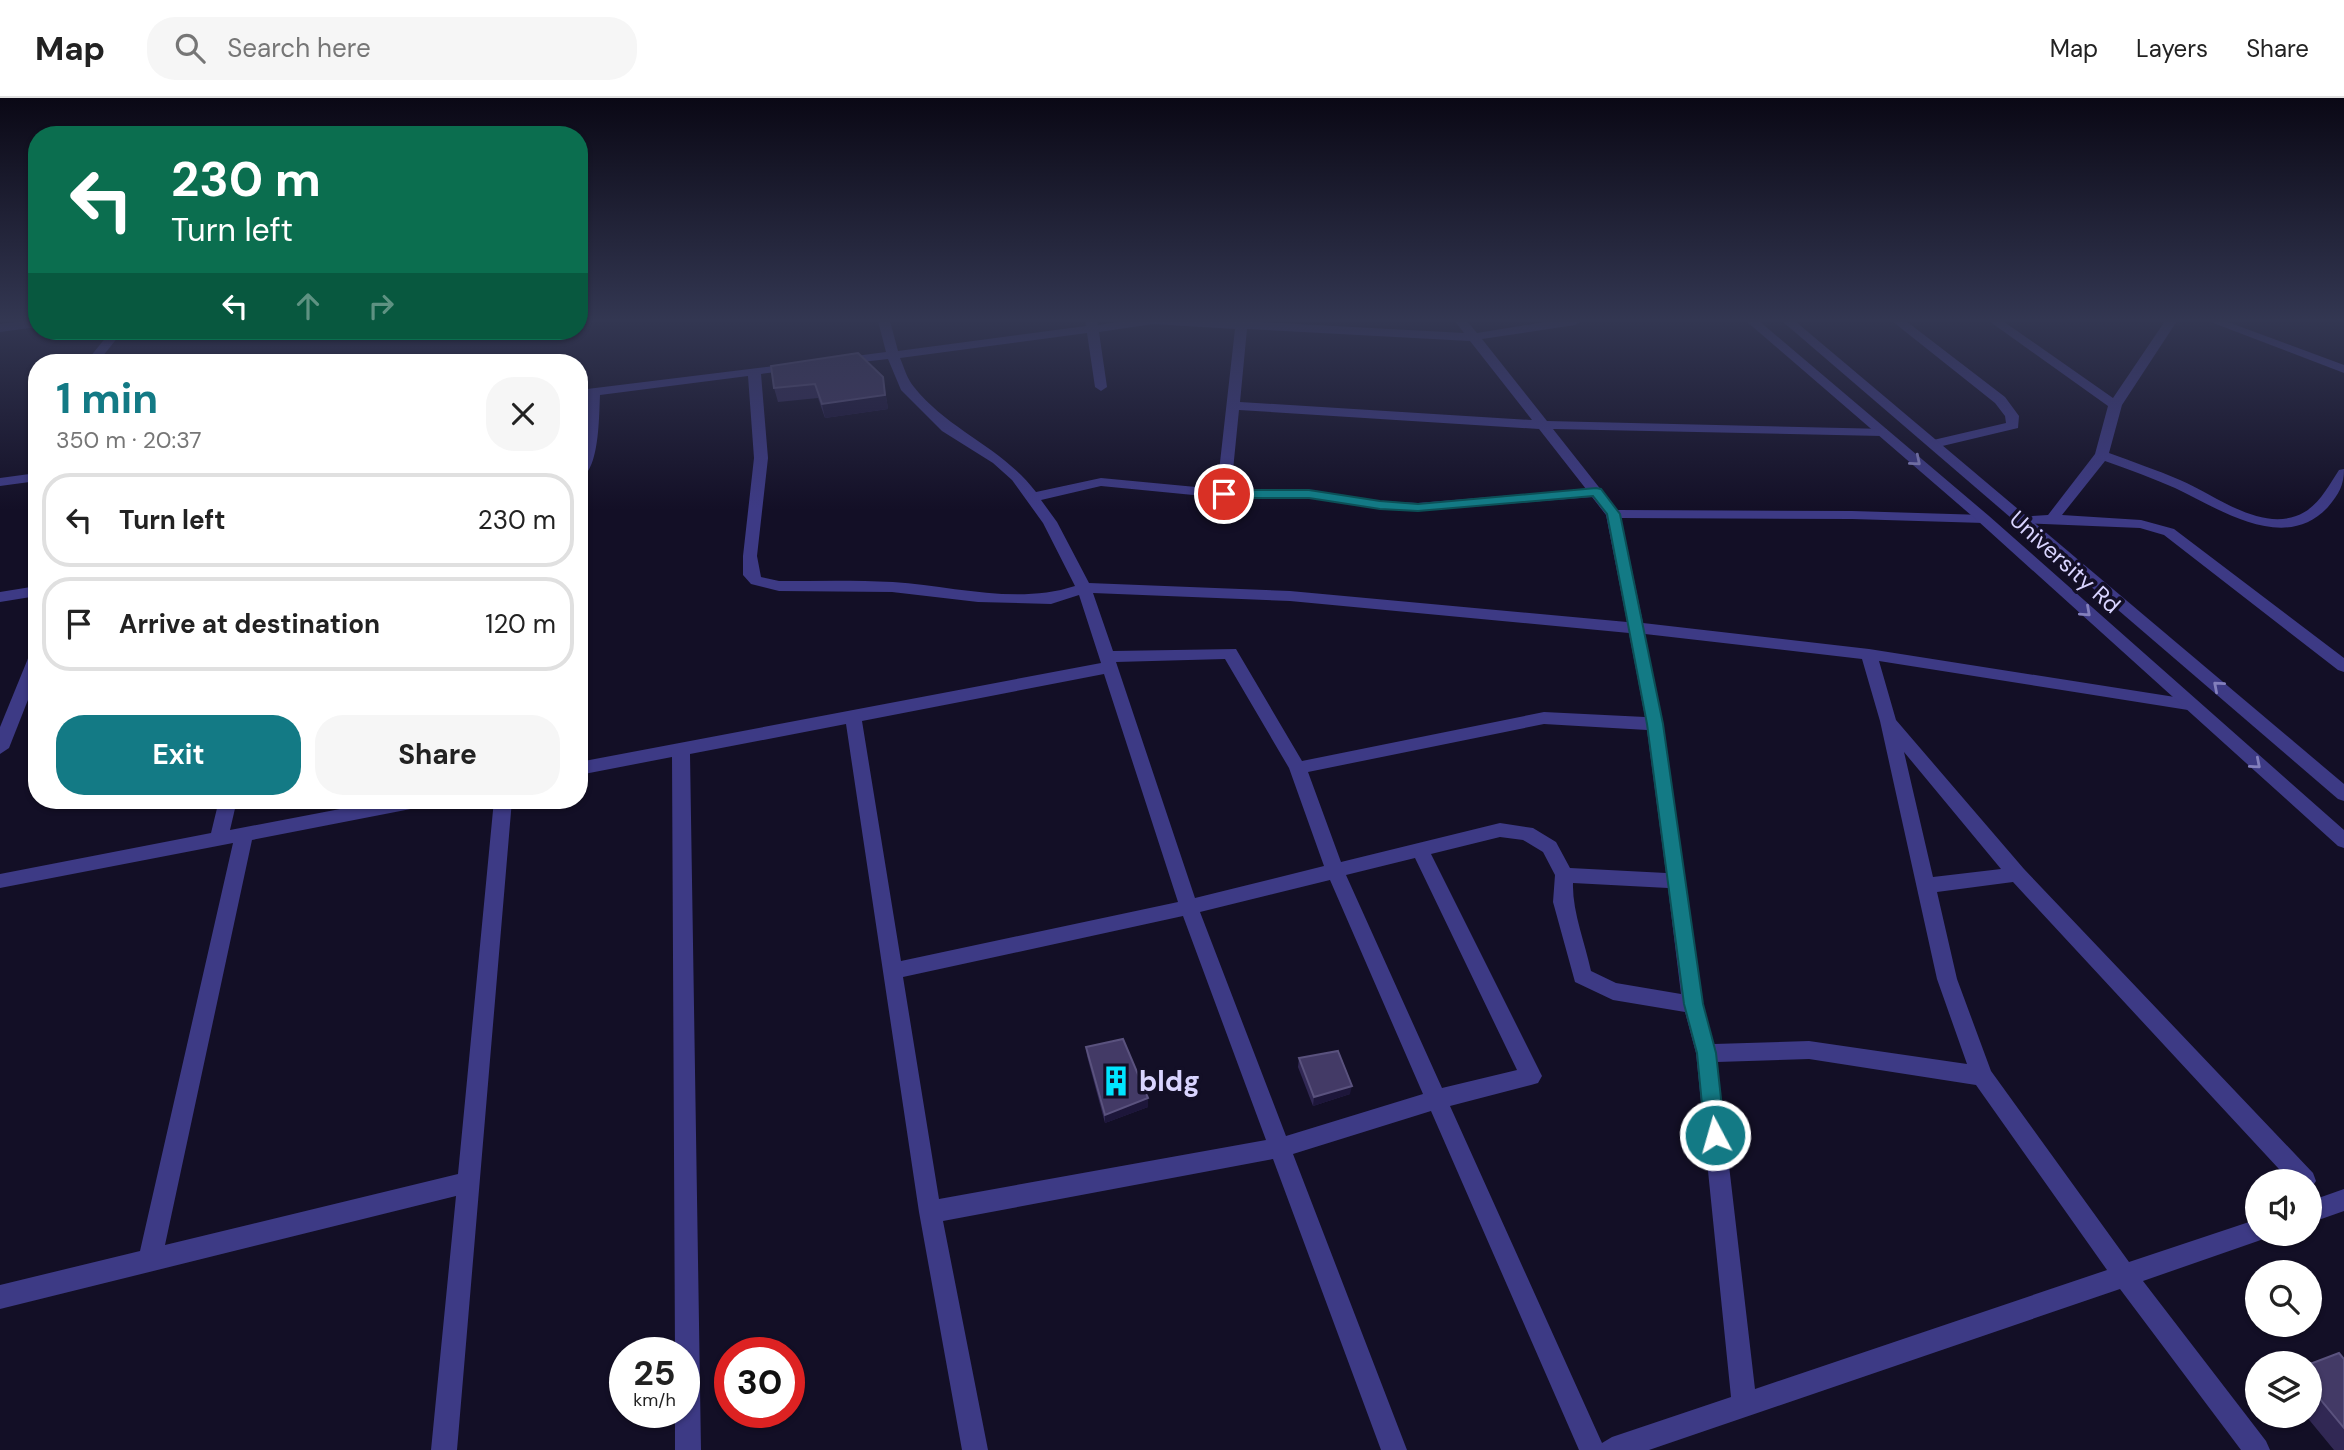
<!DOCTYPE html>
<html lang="en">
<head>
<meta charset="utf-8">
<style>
	body { margin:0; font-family:"DM Sans",sans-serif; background:#f6f6f6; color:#222; height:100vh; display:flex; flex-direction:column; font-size:26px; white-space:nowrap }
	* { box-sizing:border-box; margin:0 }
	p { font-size:23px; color:#767676 }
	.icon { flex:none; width:38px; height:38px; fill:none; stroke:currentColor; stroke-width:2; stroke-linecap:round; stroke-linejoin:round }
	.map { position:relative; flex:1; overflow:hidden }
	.details { position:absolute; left:28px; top:256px; width:560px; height:455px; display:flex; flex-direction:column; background:#fff; border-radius:28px; box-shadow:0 2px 5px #0004 }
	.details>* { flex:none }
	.guide { position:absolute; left:28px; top:28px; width:560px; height:214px; border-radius:28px; box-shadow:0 2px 5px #0004; background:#0b6e4f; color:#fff; overflow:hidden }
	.controls { position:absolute; left:2245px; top:1071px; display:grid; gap:14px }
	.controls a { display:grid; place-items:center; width:77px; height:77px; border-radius:50%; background:#fff; box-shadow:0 2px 5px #0004; font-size:35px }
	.speed { position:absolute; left:609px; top:1239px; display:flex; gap:14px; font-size:35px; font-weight:700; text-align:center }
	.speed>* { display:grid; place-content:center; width:91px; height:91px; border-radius:50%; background:#fff; box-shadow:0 2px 5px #0004; line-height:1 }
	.speed small { font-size:18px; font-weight:400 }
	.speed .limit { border:10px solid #d22; background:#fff; color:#111 }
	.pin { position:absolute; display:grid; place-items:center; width:60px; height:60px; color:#fff; margin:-30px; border:4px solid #fff; border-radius:50%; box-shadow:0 2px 7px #0007 }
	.me { position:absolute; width:77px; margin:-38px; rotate:354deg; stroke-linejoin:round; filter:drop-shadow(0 0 5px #0008) }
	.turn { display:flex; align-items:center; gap:24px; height:147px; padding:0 28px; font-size:32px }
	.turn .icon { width:91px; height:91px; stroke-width:2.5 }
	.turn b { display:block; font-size:49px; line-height:60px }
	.lanes { display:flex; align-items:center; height:66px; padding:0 28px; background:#0003; justify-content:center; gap:35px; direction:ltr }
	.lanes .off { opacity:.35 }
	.round { display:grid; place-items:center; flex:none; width:74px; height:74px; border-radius:28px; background:#f6f6f6 }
	.summary { display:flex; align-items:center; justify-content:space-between; height:119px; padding:0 28px }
	h1 { font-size:42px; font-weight:700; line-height:52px; color:#137a85 }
	.action { display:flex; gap:14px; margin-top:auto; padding:14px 28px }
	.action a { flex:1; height:80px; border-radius:28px; background:#137a85; color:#fff; font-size:28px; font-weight:700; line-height:80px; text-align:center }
	.action a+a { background:#f6f6f6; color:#222 }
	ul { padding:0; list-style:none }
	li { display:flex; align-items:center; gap:21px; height:94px; margin:0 14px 10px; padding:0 14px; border:4px solid #e0e0e0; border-radius:28px }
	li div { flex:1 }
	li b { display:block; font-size:26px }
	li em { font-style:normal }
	header { display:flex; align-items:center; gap:42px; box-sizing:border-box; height:98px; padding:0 35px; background:#fff; border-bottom:2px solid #e0e0e0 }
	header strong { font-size:33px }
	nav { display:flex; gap:38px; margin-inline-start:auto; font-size:24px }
	.search { width:490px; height:63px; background:#f6f6f6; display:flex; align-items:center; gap:18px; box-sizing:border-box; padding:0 24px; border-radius:28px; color:#767676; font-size:26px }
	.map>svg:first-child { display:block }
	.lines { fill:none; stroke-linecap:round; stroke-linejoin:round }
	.minor { fill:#3d3a85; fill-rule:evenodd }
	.tertiary { fill:#3d3a85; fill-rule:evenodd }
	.wall { fill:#312854 }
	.shaded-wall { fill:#1d163a }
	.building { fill:#433a66; stroke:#5a527e; stroke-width:2 }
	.oneway { stroke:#837fbc }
	.route { fill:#137a85; stroke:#0c4f56; stroke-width:2 }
	.labels { text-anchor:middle; stroke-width:7; stroke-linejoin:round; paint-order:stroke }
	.street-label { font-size:23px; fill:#d9d4ff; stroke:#130f26 }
	.near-poi-label { font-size:28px; font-weight:bold; fill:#d9d4ff; stroke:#130f26; text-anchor:start }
</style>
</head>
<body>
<header>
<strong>Map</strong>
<div class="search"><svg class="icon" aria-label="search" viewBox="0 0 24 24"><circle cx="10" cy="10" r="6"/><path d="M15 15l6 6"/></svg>Search here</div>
<nav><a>Map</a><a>Layers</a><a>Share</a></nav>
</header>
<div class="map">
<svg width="2344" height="1352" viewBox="0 0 2344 1352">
	<rect width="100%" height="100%" fill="#130f26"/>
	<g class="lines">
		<g class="minor">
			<polygon points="24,223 37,223 37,229 0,234 0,226"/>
			<path d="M878,223H890L898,253L1086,228L1085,223H1097L1098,227L1124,223H1241L1464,235L1455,223H1467L1477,235L1551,223H1581L1575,227L1482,241L1547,323L1887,331V337L1882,338L1553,331L1617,412L1852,413L1984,417L1991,421L1984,425L1852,421L1621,420L1643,525L1869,551L2194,602L2196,606L2194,610L2188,612L1879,563L1896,622L2024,771L2313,1075L2316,1083L2310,1092V1083H2290L2013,784L1937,794L1957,881L1991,973L2129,1164L2258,1121V1136H2268L2266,1140L2258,1143L2143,1183L2266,1343L2270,1352H2241L2120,1191L1649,1352H1579L1431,1013L1293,1056L1407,1352H1381L1273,1061L943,1123L988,1352H962L919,1114L846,626L690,656L701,1352H675V1314H684V1255H675L672,659L579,677V664L1101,565L1079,497L1051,506L978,504L892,494L779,493L751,486L743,477V458L754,360L748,278L600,297C599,316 600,374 579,381L587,299L579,300V292L799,265V271L761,276L768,360L757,458L761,479L779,483C817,483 855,482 893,484C953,488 1017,507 1075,488L1043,425L1012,382L993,365L942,333L901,292L888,261L836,267V261L840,260L886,254ZM1153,226L1235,231L1217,391L1101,380L1036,394C1002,349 949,333 914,289C907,281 904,269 900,260L1087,235L1095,289L1101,293L1107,289L1099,234ZM1247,231L1470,243L1532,322L1240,304ZM1239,312L1539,331L1586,391L1418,405L1380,403L1309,392H1231ZM1101,388L1224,400H1309L1380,411L1418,413L1592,399L1606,417L1627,524L1290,493L1089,485L1057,424L1041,402ZM1093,495L1290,503L1629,535L1645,619L1544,614L1302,663L1236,551L1113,553ZM1645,536L1862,561L1880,623L1937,881L1967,966L1809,943L1714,946L1703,907L1663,626ZM1225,561L1289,670L1324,768L1195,800L1116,564ZM1104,576L1178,804L901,863L862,623ZM1544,626L1647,632L1666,775L1570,770L1556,744L1533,730L1500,725L1341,764L1308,674ZM1904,654L2001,771L1933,779ZM1500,739L1523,742L1543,754L1555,777L1553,804L1575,884L1613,902L1685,914L1696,955L1731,1299L1612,1339L1602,1345L1450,1008L1531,987L1538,985L1542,978L1431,756ZM1415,760L1517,972L1442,990L1346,777ZM1330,782L1423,996L1286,1038L1200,814ZM1573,785L1668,790L1681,896L1616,885L1591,873C1585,845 1572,813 1573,785ZM1183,818L1266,1042L939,1101L903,879ZM1809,961L1976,987L2107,1172L1755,1291L1717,964Z"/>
			<polygon points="1892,223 1906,223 2005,299 2019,318 2018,330 1934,350 1929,349 1929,343 2006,325 2005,318 1995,305"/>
			<path d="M1989,223H2003L2113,300L2165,223H2177L2122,307L2109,355C2133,364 2157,372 2180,382C2213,396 2258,432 2296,418C2317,411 2327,390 2339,372L2344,371C2344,387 2339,396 2328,409C2285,456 2219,411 2175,390C2152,380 2128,371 2105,363L2062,417L2141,422L2174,431L2344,560V574L2338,572L2164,437L2140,430L2018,425L2016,422L2018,419L2048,417L2095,356L2108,308Z"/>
			<polygon points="2208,223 2225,223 2344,267 2344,275"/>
			<polygon points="111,233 123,233 98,264 86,264"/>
			<polygon points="37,375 37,383 0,388 0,380"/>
			<polygon points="37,488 37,498 0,504 0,494"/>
			<polygon points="37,553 37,579 9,650 0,656 0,629 29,558"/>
			<polygon points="219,702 237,702 230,732 387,702 430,702 427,707 421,709 252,742 165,1147 458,1076 494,702 512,702 457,1352 431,1352 456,1098 0,1211 0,1187 140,1153 233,745 0,790 0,776 211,735"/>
			<polygon points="2344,1091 2344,1113 2310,1125 2310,1103"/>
		</g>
		<g class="tertiary">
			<polygon points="1746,223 1759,223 1989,418 2344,732 2344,750 2338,748 1979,424"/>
			<polygon points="1782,223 1795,223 2344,686 2344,703 2338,701"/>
		</g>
	</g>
	<g class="wall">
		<polygon points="883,279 888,311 825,320 818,300 778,304 774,290"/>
		<polygon points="1086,949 1148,1009 1105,1025 1087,958"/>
		<polygon points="1299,960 1350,996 1313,1008 1298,969"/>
		<polygon points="2344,1261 2344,1352 2334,1352 2306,1318 2310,1318 2310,1266"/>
	</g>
	<g class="shaded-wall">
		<polygon points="883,279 888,311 825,320 822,306"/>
		<polygon points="1352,988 1350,996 1313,1008 1314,999"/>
		<polygon points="1148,1000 1148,1009 1105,1025 1105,1017"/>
	</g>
	<g class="building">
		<polygon points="858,255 883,279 885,297 822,306 815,286 774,290 771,268"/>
		<polygon points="1123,941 1148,1000 1105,1017 1086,949"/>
		<polygon points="1338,953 1352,988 1314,999 1299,960"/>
		<polygon points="2339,1255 2344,1261 2344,1330 2310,1289 2310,1266"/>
	</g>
	<defs><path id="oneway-chevron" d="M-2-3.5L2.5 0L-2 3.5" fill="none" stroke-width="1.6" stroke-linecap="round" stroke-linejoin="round" transform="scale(1.75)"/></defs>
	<g class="oneway">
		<use href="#oneway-chevron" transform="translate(1916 363) rotate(40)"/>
		<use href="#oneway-chevron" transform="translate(2086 514) rotate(42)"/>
		<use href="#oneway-chevron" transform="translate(2218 588) rotate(-139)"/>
		<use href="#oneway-chevron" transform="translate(2256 666) rotate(41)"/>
	</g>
	<linearGradient id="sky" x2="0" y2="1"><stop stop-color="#0a0815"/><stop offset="0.54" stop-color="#333752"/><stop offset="1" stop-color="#333752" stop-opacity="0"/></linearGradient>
	<rect width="2344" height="412" fill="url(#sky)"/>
	<polygon class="route" points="1596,390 1601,391 1620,416 1663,626 1703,906 1716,955 1725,1037 1722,1043 1715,1046 1708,1043 1705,1037 1697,955 1684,906 1647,626 1607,416 1593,398 1418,413 1380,411 1309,400 1224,400 1218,396 1224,392 1309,392 1380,403 1418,406"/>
	<defs>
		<g id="building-bare" transform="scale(2.415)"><path d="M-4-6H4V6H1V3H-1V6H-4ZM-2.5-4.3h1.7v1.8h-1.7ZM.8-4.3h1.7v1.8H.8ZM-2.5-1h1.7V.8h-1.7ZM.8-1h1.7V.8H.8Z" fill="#00e5ff" stroke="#130f26" stroke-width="2.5" paint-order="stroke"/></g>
	</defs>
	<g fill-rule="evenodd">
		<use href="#building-bare" x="1116" y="983"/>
	</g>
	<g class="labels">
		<g class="street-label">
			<text transform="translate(2065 464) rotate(42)" y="8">University Rd</text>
		</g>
		<g class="near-poi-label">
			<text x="1139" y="993">bldg</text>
		</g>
	</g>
</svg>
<div class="controls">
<a><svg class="icon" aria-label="sound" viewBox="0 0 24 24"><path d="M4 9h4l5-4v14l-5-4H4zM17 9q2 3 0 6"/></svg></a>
<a><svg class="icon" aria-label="search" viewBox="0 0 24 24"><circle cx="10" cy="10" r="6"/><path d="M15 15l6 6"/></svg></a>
<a><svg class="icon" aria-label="layers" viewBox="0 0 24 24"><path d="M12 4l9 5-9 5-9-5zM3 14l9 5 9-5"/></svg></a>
</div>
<div class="speed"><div>25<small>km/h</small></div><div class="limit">30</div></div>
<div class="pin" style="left:1224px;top:396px;background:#d93025"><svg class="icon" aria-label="arrive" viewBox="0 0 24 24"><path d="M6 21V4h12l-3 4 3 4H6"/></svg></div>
<svg class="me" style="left:1715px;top:1037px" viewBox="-20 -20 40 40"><circle r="17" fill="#137a85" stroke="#fff" stroke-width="3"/><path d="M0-11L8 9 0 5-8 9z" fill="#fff"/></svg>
<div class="guide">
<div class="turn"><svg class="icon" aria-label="left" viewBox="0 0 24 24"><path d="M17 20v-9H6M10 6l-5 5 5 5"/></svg><div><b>230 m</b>Turn left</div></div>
<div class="lanes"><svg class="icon" aria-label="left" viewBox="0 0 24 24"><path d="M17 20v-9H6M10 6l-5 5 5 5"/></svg><svg class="icon off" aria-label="ahead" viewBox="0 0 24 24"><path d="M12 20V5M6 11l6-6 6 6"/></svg><svg class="icon off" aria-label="right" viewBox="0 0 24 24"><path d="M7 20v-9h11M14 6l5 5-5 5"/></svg></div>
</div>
<section class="details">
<div class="summary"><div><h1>1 min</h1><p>350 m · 20:37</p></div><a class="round"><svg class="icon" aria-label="close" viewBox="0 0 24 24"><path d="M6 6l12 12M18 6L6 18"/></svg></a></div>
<ul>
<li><svg class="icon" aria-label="left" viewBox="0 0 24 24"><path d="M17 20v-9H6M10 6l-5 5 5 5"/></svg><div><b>Turn left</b></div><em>230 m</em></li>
<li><svg class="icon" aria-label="arrive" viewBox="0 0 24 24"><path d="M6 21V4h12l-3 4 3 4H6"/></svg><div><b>Arrive at destination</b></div><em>120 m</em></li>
</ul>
<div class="action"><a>Exit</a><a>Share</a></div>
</section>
</div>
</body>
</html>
